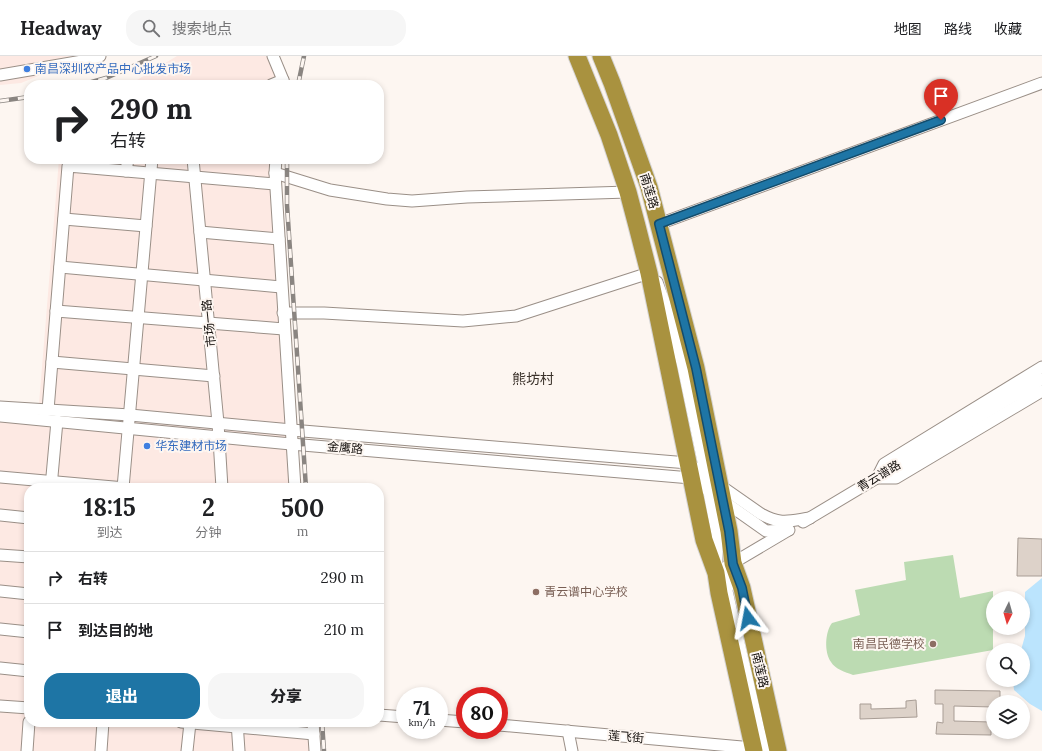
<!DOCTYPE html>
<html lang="zh">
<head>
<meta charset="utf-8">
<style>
	body { margin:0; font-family:Lora,"Noto Sans SC",serif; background:#f6f6f6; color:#202124; height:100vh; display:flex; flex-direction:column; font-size:15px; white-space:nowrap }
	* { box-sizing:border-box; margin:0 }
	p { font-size:13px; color:#757577 }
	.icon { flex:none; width:22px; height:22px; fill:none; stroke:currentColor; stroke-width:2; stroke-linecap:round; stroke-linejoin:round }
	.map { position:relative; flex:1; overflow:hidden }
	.drawer { position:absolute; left:24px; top:427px; width:360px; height:244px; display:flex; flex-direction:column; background:#fff; border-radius:16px; box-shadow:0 2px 6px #0003 }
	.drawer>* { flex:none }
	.guide { position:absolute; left:24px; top:24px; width:360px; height:84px; border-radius:16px; box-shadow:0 2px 6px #0003; background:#fff; color:#202124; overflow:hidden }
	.needle { width:26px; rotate:185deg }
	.controls { position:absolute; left:986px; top:535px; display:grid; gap:8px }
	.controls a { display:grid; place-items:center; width:44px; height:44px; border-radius:50%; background:#fff; box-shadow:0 2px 6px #0003; font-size:20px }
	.speed { position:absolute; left:396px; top:631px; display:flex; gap:8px; font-size:20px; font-weight:700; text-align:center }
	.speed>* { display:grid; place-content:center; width:52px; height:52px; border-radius:50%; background:#fff; box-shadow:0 2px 6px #0003; line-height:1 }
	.speed small { font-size:10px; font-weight:400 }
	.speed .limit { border:6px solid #d22; background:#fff; color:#111 }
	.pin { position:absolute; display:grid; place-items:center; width:34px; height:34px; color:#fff; margin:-41px -17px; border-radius:50% 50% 50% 0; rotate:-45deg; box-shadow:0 0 4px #0007 }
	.pin .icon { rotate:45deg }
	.me { position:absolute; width:44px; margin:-22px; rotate:347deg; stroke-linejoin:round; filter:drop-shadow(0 0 3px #0008) }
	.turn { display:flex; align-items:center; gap:14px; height:84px; padding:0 20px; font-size:18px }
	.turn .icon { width:52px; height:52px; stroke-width:2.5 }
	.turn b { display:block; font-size:28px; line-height:34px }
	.eta { display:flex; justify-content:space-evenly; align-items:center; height:68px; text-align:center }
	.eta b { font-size:24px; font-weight:800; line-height:28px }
	.cta { display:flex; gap:8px; margin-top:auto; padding:8px 20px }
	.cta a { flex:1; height:46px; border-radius:16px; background:#1e75a5; color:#fff; font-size:16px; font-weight:800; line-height:46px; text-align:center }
	.cta a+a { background:#f6f6f6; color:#202124 }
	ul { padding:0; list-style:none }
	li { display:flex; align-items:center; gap:12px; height:52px; padding:0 20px; border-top:1px solid #e0e0e0 }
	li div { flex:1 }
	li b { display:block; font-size:15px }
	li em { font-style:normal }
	header { display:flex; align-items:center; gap:24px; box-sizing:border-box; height:56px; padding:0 20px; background:#fff; border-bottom:1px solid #e0e0e0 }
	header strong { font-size:19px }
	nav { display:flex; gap:22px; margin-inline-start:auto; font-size:14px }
	.search { width:280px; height:36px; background:#f6f6f6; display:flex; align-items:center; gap:10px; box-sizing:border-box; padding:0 14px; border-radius:16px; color:#757577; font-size:15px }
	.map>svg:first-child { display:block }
	.commercial { fill:#fde9e3 }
	.green { fill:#bcdbb2 }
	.water { fill:#bbe4fd }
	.building { fill:#ddd2c9; stroke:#a89d95 }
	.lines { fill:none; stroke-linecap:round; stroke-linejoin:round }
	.minor-casing { stroke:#9a8f87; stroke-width:13 }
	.highway-casing { stroke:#d5d4d4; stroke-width:19 }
	.minor { stroke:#fff; stroke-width:11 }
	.highway { stroke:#a9923f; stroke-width:17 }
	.rail-casing { stroke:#8a8581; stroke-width:4.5 }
	.rail { stroke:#fdf6f1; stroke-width:3; stroke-dasharray:9; stroke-linecap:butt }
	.route-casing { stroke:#144c6b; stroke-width:10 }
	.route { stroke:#1e75a5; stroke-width:7 }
	.shop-dot { fill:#3f7fe0; stroke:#fdf6f1; stroke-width:1.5 }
	.education-dot { fill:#8d6e63; stroke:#fdf6f1; stroke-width:1.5 }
	.labels { text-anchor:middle; stroke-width:4; stroke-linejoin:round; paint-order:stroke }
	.shop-label { font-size:12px; fill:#366cbe; stroke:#fdf6f1; text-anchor:start }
	.street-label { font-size:12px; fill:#15110e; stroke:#fdf6f1 }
	.education-label { font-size:12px; fill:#785e54; stroke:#fdf6f1; text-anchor:start }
	.quarter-label { font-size:14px; fill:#3b322b; stroke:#fdf6f1 }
</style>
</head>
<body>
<header>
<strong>Headway</strong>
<div class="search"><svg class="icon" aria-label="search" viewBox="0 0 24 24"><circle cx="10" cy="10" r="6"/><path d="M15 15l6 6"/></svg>搜索地点</div>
<nav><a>地图</a><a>路线</a><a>收藏</a></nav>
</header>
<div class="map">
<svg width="1042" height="695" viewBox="0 0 1042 695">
	<rect width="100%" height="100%" fill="#fdf6f1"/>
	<g class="commercial">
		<polygon points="0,0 88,0 21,27 0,29"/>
		<polygon points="177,0 269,0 280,29 123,29 137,24"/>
		<polygon points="59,103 276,103 298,432 29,432 29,666 316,666 318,695 0,695 0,345 39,348"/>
	</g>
	<path class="green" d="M953,499L960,542L993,535V594L853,619C845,616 835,613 831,606C824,596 825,576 832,567L860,559L855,534L906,524L904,506Z"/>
	<polygon class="water" points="1042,522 1042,655 1030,648 1014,634 1013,624 1023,624 1023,594 1021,594 1025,580 1025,536"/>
	<g class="building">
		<polygon points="1018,482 1042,483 1042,520 1017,520"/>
		<polygon points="935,634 1000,635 1000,646 993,646 993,651 954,650 954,665 991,666 991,679 936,678 937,666 943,667 943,648 935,648"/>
		<polygon points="916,644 917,661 860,663 860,648 871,648 871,653 906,652 906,645"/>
	</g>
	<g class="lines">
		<g class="minor-casing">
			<g id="minor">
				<polyline points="273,0 283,24 282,29"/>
				<polyline points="0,19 88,4 100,0"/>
				<polyline points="271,29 283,24"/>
				<polyline points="193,103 218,367 222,432"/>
				<polyline points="276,103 275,117 295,432"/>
				<polyline points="126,115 128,103"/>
				<polyline points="275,117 330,134 387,143 412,145 467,141 628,136"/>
				<polyline points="64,163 146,170"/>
				<polyline points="659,168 1042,27"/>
				<polyline points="200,176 279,183"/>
				<polyline points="60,211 281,231"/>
				<polyline points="657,226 665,248 683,310 706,420 717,478 717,510"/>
				<polyline points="56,255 284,273"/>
				<polyline points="283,257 324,257 463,265 516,260 649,217"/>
				<polyline points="52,306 214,320"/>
				<polyline points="1042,311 884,408 877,422 896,422 1042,335"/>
				<path d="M0,351L130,359L303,375L688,407L761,458C781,469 789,465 810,462"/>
				<polyline points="48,354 68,110 275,128"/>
				<polyline points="0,360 291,388 691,422 766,475 789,474"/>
				<polyline points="0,421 125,432"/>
				<polyline points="51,431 57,365"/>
				<polyline points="123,432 152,103"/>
				<polyline points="0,459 29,462"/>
				<polyline points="803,466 1042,323"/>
				<polyline points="0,499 29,501"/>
				<polyline points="732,509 727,535 759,674 765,695"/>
				<polyline points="716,517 787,475"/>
				<polyline points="0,535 29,538"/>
				<polyline points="0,573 29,576"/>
				<polyline points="0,612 29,615"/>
				<polyline points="0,650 29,652"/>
				<polyline points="379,659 405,661"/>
				<polyline points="439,664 465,666"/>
				<polyline points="181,666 314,678"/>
				<polyline points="237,666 239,695"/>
				<polyline points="313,666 315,695"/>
				<polyline points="499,669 753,692"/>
				<polyline points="568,675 572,695"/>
				<polyline points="27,695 29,666"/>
				<polyline points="101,695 103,666"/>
				<polyline points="187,695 190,667"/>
			</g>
		</g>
		<g class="highway-casing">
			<g id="highway">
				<polyline points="577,0 609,79 628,136 637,170 649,217 704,484 716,517 719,537 754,695"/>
				<polyline points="601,0 612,27 649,131 696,312 729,475 733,507 742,532 778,695"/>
			</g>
		</g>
		<use href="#minor" class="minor"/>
		<use href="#highway" class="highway"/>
		<g class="rail-casing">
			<g id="rail">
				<polyline points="81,29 106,22 156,0"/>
				<polyline points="298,29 304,0"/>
				<polyline points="0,45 29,41"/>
				<polyline points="287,103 287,149 306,432"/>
				<polyline points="322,666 324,695"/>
			</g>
		</g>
		<use href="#rail" class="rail"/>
	</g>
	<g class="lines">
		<g class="route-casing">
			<polyline id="route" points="748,562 742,532 733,508 729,475 696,312 659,168 941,64"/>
		</g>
		<use href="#route" class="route"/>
	</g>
	<g class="shop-dot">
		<circle cx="27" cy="13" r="4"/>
		<circle cx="147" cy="390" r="4"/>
	</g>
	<g class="education-dot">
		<circle cx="536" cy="536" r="4"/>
		<circle cx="933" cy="588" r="4"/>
	</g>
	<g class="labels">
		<g class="shop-label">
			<text x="35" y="17">南昌深圳农产品中心批发市场</text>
			<text x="155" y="394">华东建材市场</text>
		</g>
		<g class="street-label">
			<text transform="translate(649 135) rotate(73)" y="4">南莲路</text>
			<text transform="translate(209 267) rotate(-96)" y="4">市场一路</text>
			<text transform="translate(345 392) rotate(5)" y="4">金鹰路</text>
			<text transform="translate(879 420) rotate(-31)" y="4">青云谱路</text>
			<text transform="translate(760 614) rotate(77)" y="4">南莲路</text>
			<text transform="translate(626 681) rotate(5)" y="4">莲飞街</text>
		</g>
		<g class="education-label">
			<text x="544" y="540">青云谱中心学校</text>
			<text x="925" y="592" text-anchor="end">南昌民德学校</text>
		</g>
		<g class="quarter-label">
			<text x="533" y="328">熊坊村</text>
		</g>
	</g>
</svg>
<div class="controls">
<a><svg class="needle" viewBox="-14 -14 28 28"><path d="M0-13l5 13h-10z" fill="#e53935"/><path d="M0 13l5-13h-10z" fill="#757577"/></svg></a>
<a><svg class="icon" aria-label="search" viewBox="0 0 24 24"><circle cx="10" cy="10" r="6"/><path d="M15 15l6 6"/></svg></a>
<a><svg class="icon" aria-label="layers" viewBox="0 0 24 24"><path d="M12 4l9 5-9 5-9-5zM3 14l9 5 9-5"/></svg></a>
</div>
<div class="speed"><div>71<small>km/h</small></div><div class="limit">80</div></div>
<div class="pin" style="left:941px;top:64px;background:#d93025"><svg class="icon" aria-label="arrive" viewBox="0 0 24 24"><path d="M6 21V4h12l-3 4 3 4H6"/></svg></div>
<svg class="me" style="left:748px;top:562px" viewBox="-20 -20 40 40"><path d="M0-17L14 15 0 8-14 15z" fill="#1e75a5" stroke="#fff" stroke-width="4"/></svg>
<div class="guide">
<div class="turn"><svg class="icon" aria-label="right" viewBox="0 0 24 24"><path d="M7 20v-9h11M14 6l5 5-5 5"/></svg><div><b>290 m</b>右转</div></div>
</div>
<section class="drawer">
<div class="eta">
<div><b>18:15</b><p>到达</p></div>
<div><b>2</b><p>分钟</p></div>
<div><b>500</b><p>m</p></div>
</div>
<ul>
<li><svg class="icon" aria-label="right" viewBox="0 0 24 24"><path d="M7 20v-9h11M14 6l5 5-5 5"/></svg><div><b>右转</b></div><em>290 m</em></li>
<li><svg class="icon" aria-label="arrive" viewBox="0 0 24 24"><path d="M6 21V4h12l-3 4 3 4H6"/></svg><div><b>到达目的地</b></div><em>210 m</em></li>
</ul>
<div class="cta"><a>退出</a><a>分享</a></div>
</section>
</div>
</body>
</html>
